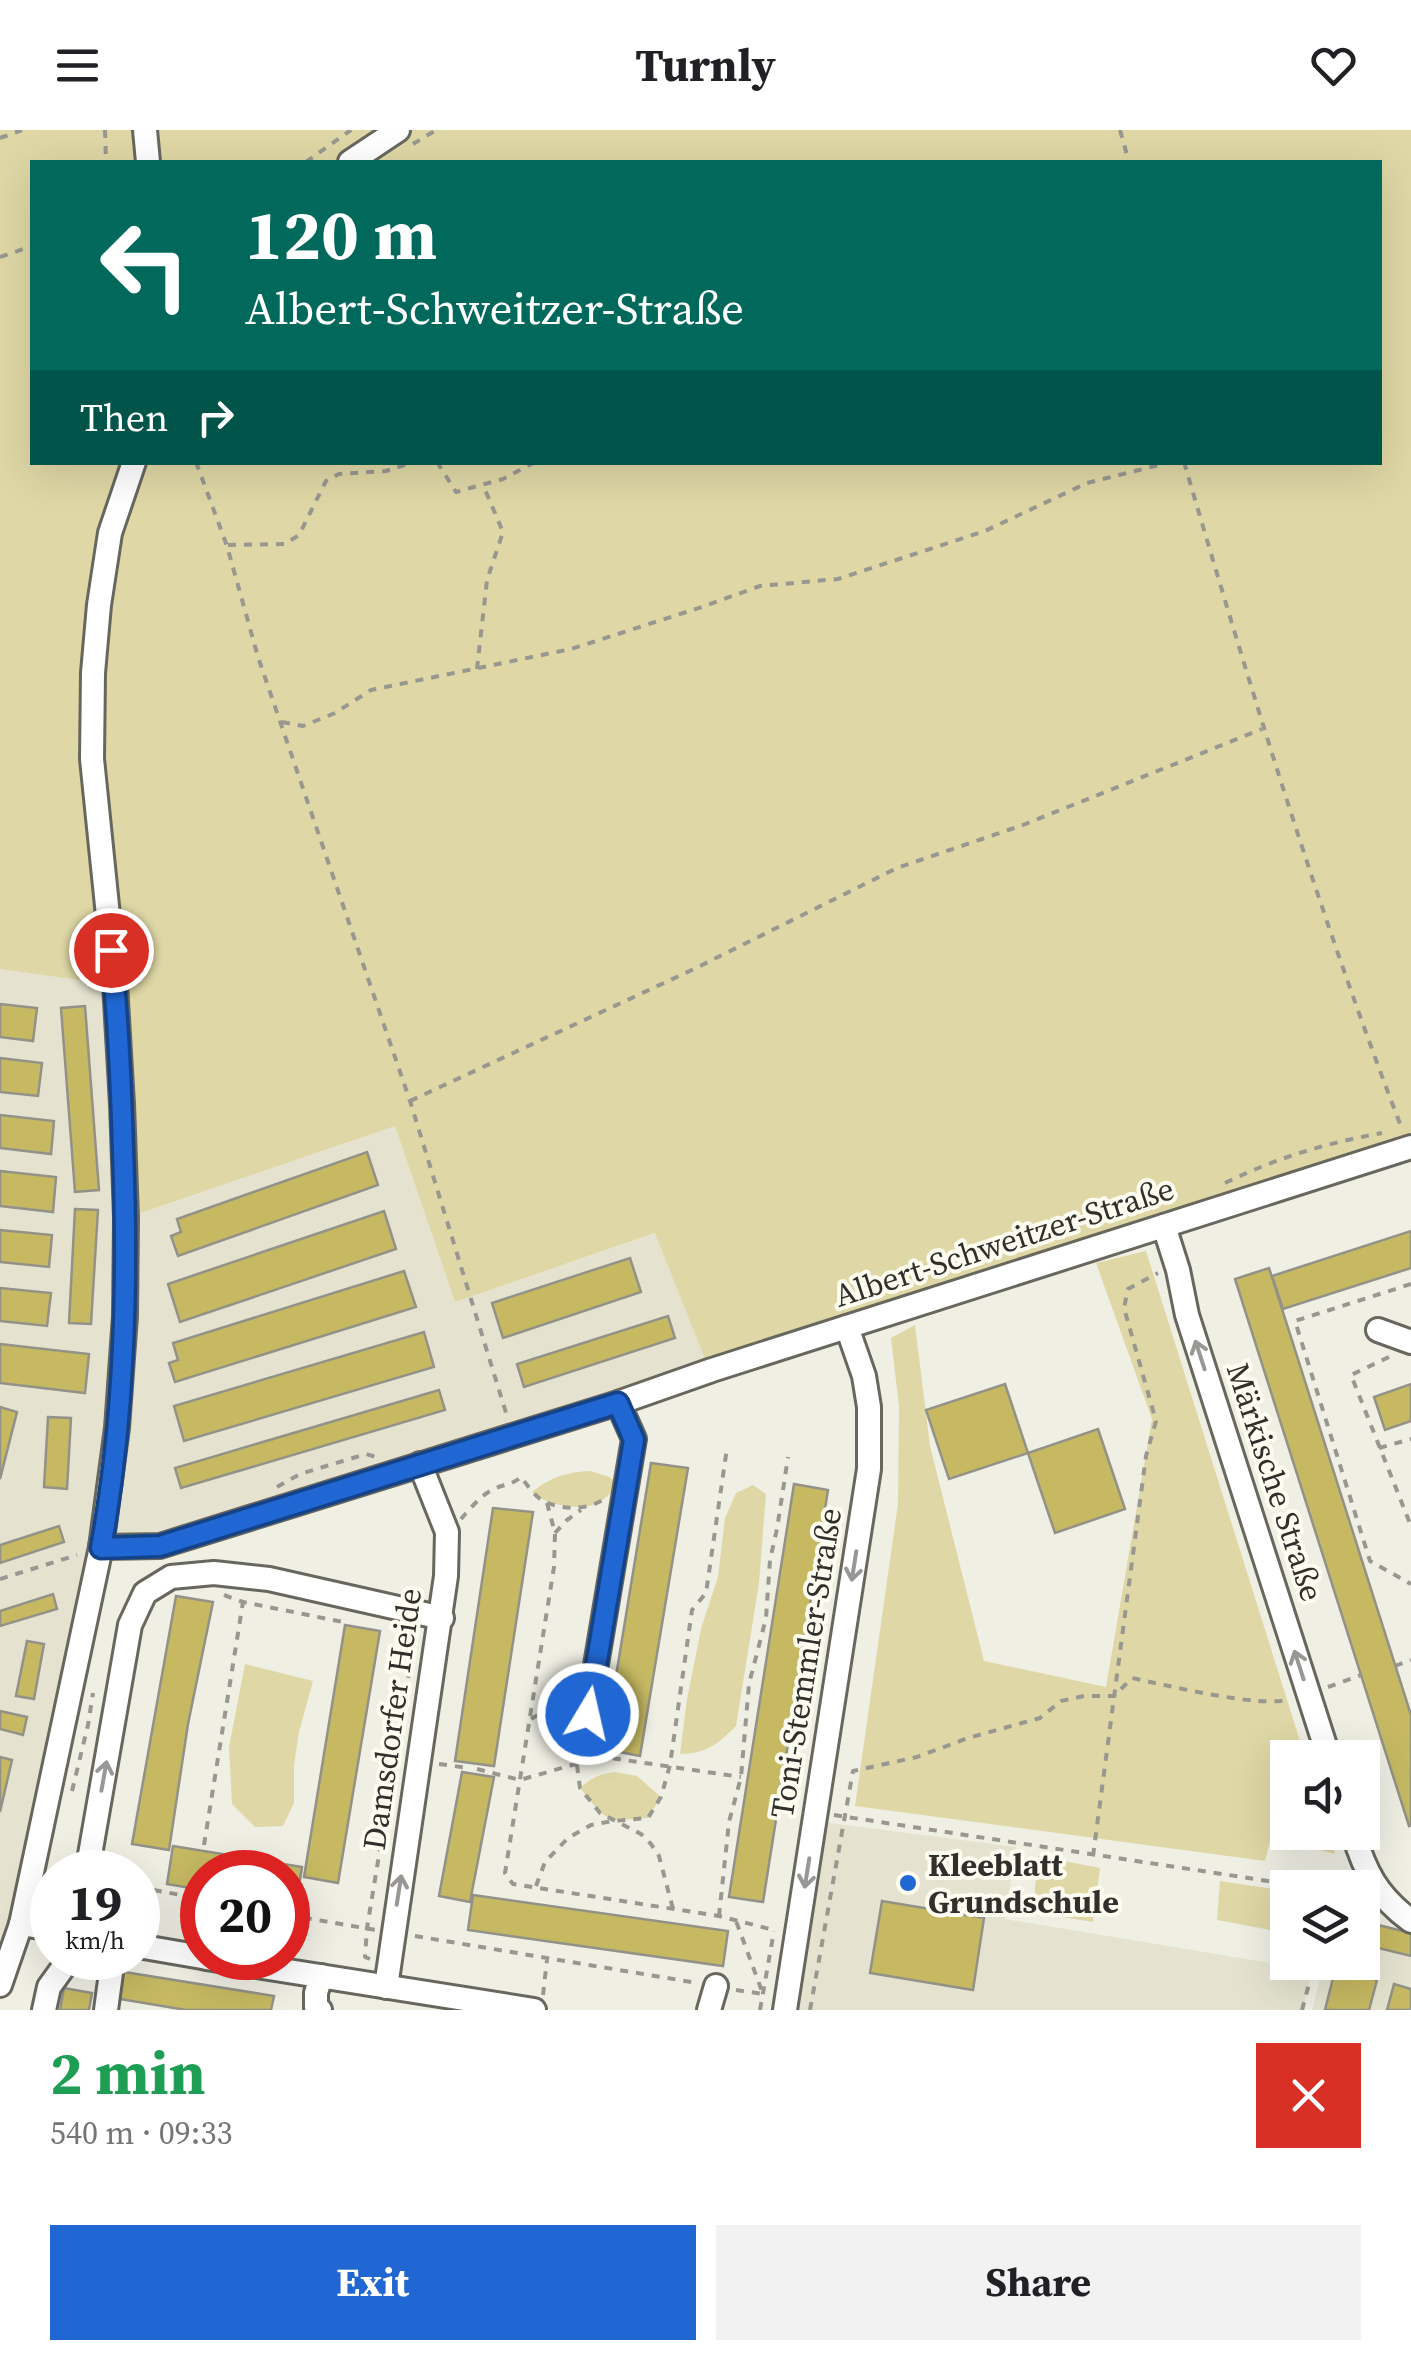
<!DOCTYPE html>
<html lang="en">
<head>
<meta charset="utf-8">
<style>
	body { margin:0; font-family:"Source Serif 4",serif; background:#f2f2f2; color:#202124; height:100vh; display:flex; flex-direction:column; font-size:38px; white-space:nowrap }
	* { box-sizing:border-box; margin:0 }
	p { font-size:32px; color:#757577 }
	.icon { flex:none; width:55px; height:55px; fill:none; stroke:currentColor; stroke-width:2; stroke-linecap:round; stroke-linejoin:round }
	.map { position:relative; height:1880px; overflow:hidden }
	.panel { display:flex; flex-direction:column; background:#fff; flex:1 }
	.panel>* { flex:none }
	.hud { position:absolute; left:30px; top:30px; width:1352px; height:305px; border-radius:0px; box-shadow:0 10px 40px #0002; background:#00695c; color:#fff; overflow:hidden }
	.controls { position:absolute; left:1270px; top:1610px; display:grid; gap:20px }
	.controls a { display:grid; place-items:center; width:110px; height:110px; border-radius:0px; background:#fff; box-shadow:0 10px 40px #0002; font-size:50px }
	.speed { position:absolute; left:30px; top:1720px; display:flex; gap:20px; font-size:50px; font-weight:700; text-align:center }
	.speed>* { display:grid; place-content:center; width:130px; height:130px; border-radius:50%; background:#fff; box-shadow:0 10px 40px #0002; line-height:1 }
	.speed small { font-size:25px; font-weight:400 }
	.speed .limit { border:15px solid #d22; background:#fff; color:#111 }
	.pin { position:absolute; display:grid; place-items:center; width:85px; height:85px; color:#fff; margin:-42px; border:5px solid #fff; border-radius:50%; box-shadow:0 2px 10px #0007 }
	.me { position:absolute; width:110px; margin:-55px; rotate:9deg; stroke-linejoin:round; filter:drop-shadow(0 0 8px #0008) }
	.turn { display:flex; align-items:center; gap:35px; height:210px; padding:0 50px; font-size:45px }
	.turn .icon { width:130px; height:130px; stroke-width:2.5 }
	.turn b { display:block; font-size:70px; line-height:85px }
	.then { display:flex; align-items:center; height:95px; padding:0 50px; background:#0003; gap:20px; font-size:38px }
	.round { display:grid; place-items:center; flex:none; width:105px; height:105px; border-radius:0px; background:#f2f2f2 }
	.summary { display:flex; align-items:center; justify-content:space-between; height:170px; padding:0 50px }
	h1 { font-size:60px; font-weight:700; line-height:75px; color:#1e9e55 }
	.button { display:flex; gap:20px; margin-top:auto; padding:20px 50px }
	.button a { flex:1; height:115px; border-radius:0px; background:#2067d3; color:#fff; font-size:40px; font-weight:700; line-height:115px; text-align:center }
	.button a+a { background:#f2f2f2; color:#202124 }
	header { display:flex; justify-content:space-between; align-items:center; height:130px; padding:0 50px; background:#fff; font-size:45px; font-weight:700 }
	.map>svg:first-child { display:block }
	.built { fill:#e5e3d0 }
	.green { fill:#dfd7a5; fill-rule:evenodd }
	.building { fill:#c6b962; stroke:#939288; stroke-width:2.5 }
	.lines { fill:none; stroke-linecap:round; stroke-linejoin:round }
	.minor-casing { stroke:#68675e; stroke-width:28 }
	.path { stroke:#989790; stroke-width:4; stroke-dasharray:8 8; stroke-linecap:butt }
	.minor { stroke:#fff; stroke-width:22 }
	.oneway { stroke:#989795 }
	.route-casing { stroke:#154389; stroke-width:25 }
	.route { stroke:#2067d3; stroke-width:18 }
	.poi-dot { fill:#2067d3; stroke:#fdfcf1; stroke-width:4 }
	.labels { text-anchor:middle; stroke-width:8; stroke-linejoin:round; paint-order:stroke }
	.street-label { font-size:32px; fill:#302f2b; stroke:#fdfcf1 }
	.poi-label { font-size:32px; font-weight:bold; fill:#302f2b; stroke:#fdfcf1; text-anchor:start }
</style>
</head>
<body>
<header><svg class="icon" aria-label="menu" viewBox="0 0 24 24"><path d="M4 6h16M4 12h16M4 18h16"/></svg>Turnly<svg class="icon" aria-label="heart" viewBox="0 0 24 24"><path d="M12 20l-8-8c-3-5 5-10 8-4 3-6 11-1 8 4z"/></svg></header>
<div class="map">
<svg width="1411" height="1880" viewBox="0 0 1411 1880">
	<rect width="100%" height="100%" fill="#f0efe4"/>
	<g class="built">
		<polygon points="0,839 115,854 126,1088 395,996 455,1172 656,1103 705,1229 712,1240 160,1416 101,1418 0,1855"/>
		<polygon points="815,1691 1016,1717 1005,1789 1313,1840 1302,1880 785,1880"/>
		<polygon points="1363,1791 1411,1803 1411,1880 1312,1880 1324,1833 1362,1832"/>
	</g>
	<g class="green">
		<path d="M0,0H1411V1006L712,1240L705,1229L655,1103L455,1172L395,996L126,1088L115,855L0,839ZM32,32H1380V332H32Z"/>
		<polygon points="1146,1121 1305,1627 1288,1628 1288,1702 1328,1703 1335,1724 1271,1707 1265,1731 855,1676 898,1374 899,1276 891,1208 915,1195 930,1316 984,1531 1106,1557 1152,1289 1096,1133"/>
		<path d="M591,1341L609,1347L619,1354C600,1376 589,1380 561,1375C549,1373 542,1370 532,1362C551,1347 567,1342 591,1341Z"/>
		<path d="M753,1355L766,1364L759,1453L736,1596C717,1615 707,1623 680,1624L687,1569L701,1499L718,1447L725,1388L736,1363Z"/>
		<polygon points="245,1534 313,1551 299,1602 294,1635 294,1673 283,1696 255,1697 232,1674 229,1617"/>
		<path d="M615,1642L637,1646L661,1667L648,1688C604,1691 608,1693 580,1658C591,1648 600,1644 615,1642Z"/>
		<polygon points="1038,1726 1100,1738 1093,1792 1033,1782"/>
		<polygon points="1220,1751 1287,1761 1287,1803 1217,1790"/>
	</g>
	<g class="building">
		<polygon points="0,874 37,878 33,911 0,907"/>
		<polygon points="85,876 99,1060 75,1062 61,878"/>
		<polygon points="0,928 42,933 38,966 0,962"/>
		<polygon points="0,985 54,991 51,1024 0,1018"/>
		<polygon points="367,1022 378,1055 178,1126 171,1106 181,1102 177,1089"/>
		<polygon points="0,1041 56,1047 53,1082 0,1076"/>
		<polygon points="75,1079 98,1080 91,1194 69,1193"/>
		<polygon points="384,1081 396,1119 180,1192 168,1154"/>
		<polygon points="0,1100 52,1105 49,1137 0,1132"/>
		<polygon points="1411,1101 1411,1138 1283,1179 1272,1146"/>
		<polygon points="630,1128 641,1162 503,1208 492,1173"/>
		<polygon points="1269,1138 1411,1585 1411,1695 1409,1696 1235,1149"/>
		<polygon points="404,1141 416,1177 175,1252 169,1233 178,1230 173,1213"/>
		<polygon points="0,1158 51,1163 47,1196 0,1191"/>
		<polygon points="668,1186 675,1208 524,1257 517,1234"/>
		<polygon points="424,1202 434,1237 184,1311 174,1276"/>
		<polygon points="0,1214 89,1224 85,1263 0,1253"/>
		<polygon points="1005,1254 1028,1323 949,1349 926,1280"/>
		<polygon points="1411,1254 1411,1291 1385,1300 1374,1267"/>
		<polygon points="439,1260 445,1280 181,1358 175,1338"/>
		<polygon points="0,1277 17,1282 0,1349"/>
		<polygon points="48,1287 71,1288 67,1359 44,1357"/>
		<polygon points="1098,1299 1125,1379 1055,1403 1028,1323"/>
		<polygon points="651,1333 688,1338 640,1626 604,1619"/>
		<polygon points="794,1354 828,1360 763,1772 729,1767"/>
		<polygon points="493,1378 533,1382 494,1636 455,1631"/>
		<polygon points="59,1396 64,1412 0,1433 0,1415"/>
		<polygon points="53,1464 57,1479 0,1496 0,1481"/>
		<polygon points="176,1466 213,1472 188,1594 169,1720 132,1714"/>
		<polygon points="345,1495 380,1501 338,1753 304,1747"/>
		<polygon points="27,1511 44,1514 34,1569 16,1566"/>
		<polygon points="0,1581 27,1587 23,1605 0,1599"/>
		<polygon points="0,1627 12,1630 0,1682"/>
		<polygon points="462,1642 494,1647 470,1772 439,1766"/>
		<polygon points="173,1716 302,1737 296,1775 288,1774 288,1742 202,1742 202,1760 167,1754"/>
		<polygon points="473,1765 728,1801 723,1836 468,1800"/>
		<polygon points="882,1771 984,1788 973,1860 870,1843"/>
		<polygon points="1362,1791 1411,1803 1411,1826 1362,1814"/>
		<polygon points="1335,1840 1377,1850 1369,1880 1325,1880"/>
		<polygon points="118,1841 274,1866 271,1880 186,1880 114,1868"/>
		<polygon points="1394,1854 1411,1859 1411,1880 1387,1880"/>
		<polygon points="64,1858 92,1863 89,1880 60,1880"/>
	</g>
	<g class="lines">
		<g class="minor-casing">
			<g id="minor">
				<polyline points="145,0 148,32"/>
				<polyline points="350,32 398,0"/>
				<polyline points="1164,1096 1178,1140 1187,1185 1329,1628"/>
				<polyline points="1378,1200 1411,1212"/>
				<polyline points="101,1417 160,1416 618,1273 712,1240 1411,1017"/>
				<polyline points="583,1612 634,1309 618,1273"/>
				<path d="M1353,1702C1365,1742 1377,1766 1411,1791"/>
				<polyline points="87,1742 130,1495 145,1463 171,1447 214,1443 269,1449 442,1488"/>
				<polyline points="21,1794 52,1799"/>
				<polyline points="138,1816 202,1827"/>
				<polyline points="206,1828 534,1880"/>
				<polyline points="0,1855 21,1794 101,1417 117,1298 125,1186 126,1088 122,974 115,854 92,629 93,543 99,475 110,403 134,332"/>
				<polyline points="386,1857 446,1446 447,1402 420,1334"/>
				<polyline points="44,1880 49,1857 70,1828"/>
				<polyline points="106,1880 113,1828"/>
				<polyline points="320,1880 316,1877 316,1863 321,1846"/>
				<polyline points="709,1880 716,1856"/>
				<polyline points="785,1880 869,1339 869,1277 864,1246 847,1197"/>
			</g>
		</g>
		<g class="path">
			<polyline points="105,0 106,32"/>
			<polyline points="1120,0 1129,32"/>
			<polyline points="0,8 22,0"/>
			<polyline points="413,14 436,0"/>
			<polyline points="306,32 351,0"/>
			<polyline points="0,127 32,116"/>
			<polyline points="196,332 227,416 258,527 410,971 507,1286"/>
			<polyline points="437,332 456,362 503,349 535,332"/>
			<path d="M1184,332C1250,557 1318,781 1402,999"/>
			<polyline points="228,415 285,414 299,405 326,351 339,344 386,341 414,332"/>
			<polyline points="477,539 487,450 503,402 483,355"/>
			<polyline points="282,592 303,596 335,583 371,560 571,519 702,477 760,456 838,449 985,401 1087,353 1171,332"/>
			<polyline points="410,971 694,839 897,738 1023,695 1262,599"/>
			<path d="M1225,1053C1279,1027 1323,1014 1382,1003"/>
			<polyline points="1411,1154 1295,1191 1370,1431 1411,1454"/>
			<polyline points="1389,1227 1351,1245 1411,1396"/>
			<polyline points="1379,1318 1411,1309"/>
			<polyline points="277,1357 300,1344 366,1324 376,1327"/>
			<polyline points="547,1373 555,1403 554,1437 505,1743 513,1754 719,1786 774,1800"/>
			<path d="M461,1389C470,1379 480,1366 492,1360C502,1354 511,1356 521,1347C528,1356 535,1367 545,1372C564,1380 586,1380 603,1370"/>
			<polyline points="555,1403 567,1390 581,1380"/>
			<polyline points="0,1449 77,1425"/>
			<polyline points="224,1465 243,1472 343,1492 343,1488"/>
			<polyline points="1395,1536 1411,1530"/>
			<polyline points="1328,1557 1361,1545"/>
			<polyline points="531,1589 569,1566"/>
			<polyline points="597,1626 741,1647"/>
			<polyline points="439,1634 469,1638"/>
			<polyline points="577,1635 580,1658 600,1683 641,1704 651,1714 659,1726 673,1779"/>
			<polyline points="477,1639 520,1650 579,1633"/>
			<polyline points="1362,1660 1373,1694"/>
			<polyline points="72,1661 88,1595 93,1563"/>
			<polyline points="834,1685 1314,1758"/>
			<polyline points="204,1715 243,1472"/>
			<polyline points="1093,1726 1146,1326 1156,1291 1124,1178 1128,1159 1158,1143"/>
			<polyline points="536,1756 545,1732 568,1708 591,1695 613,1691 648,1688 661,1667 670,1635 692,1480 706,1463 727,1318"/>
			<polyline points="138,1757 202,1769"/>
			<polyline points="288,1785 376,1800"/>
			<polyline points="719,1786 729,1692 741,1647 749,1554 766,1488 770,1430 777,1399 788,1327"/>
			<polyline points="415,1806 697,1853"/>
			<polyline points="370,1829 365,1827 367,1798 412,1525"/>
			<polyline points="736,1860 763,1864 736,1791"/>
			<polyline points="543,1865 547,1830"/>
			<polyline points="760,1880 774,1801"/>
			<path d="M810,1880L853,1641L917,1627L968,1608L1040,1588L1061,1571L1084,1566H1114L1132,1548C1166,1555 1262,1579 1290,1569"/>
			<polyline points="1302,1880 1315,1832"/>
		</g>
		<use href="#minor" class="minor"/>
	</g>
	<defs><path id="oneway-shaft" d="M-6 0H5M1.5-3L5.5 0L1.5 3" fill="none" stroke-width="1.6" stroke-linecap="round" stroke-linejoin="round" transform="scale(2.5)"/></defs>
	<g class="oneway">
		<use href="#oneway-shaft" transform="translate(1200 1225) rotate(-108)"/>
		<use href="#oneway-shaft" transform="translate(854 1436) rotate(99)"/>
		<use href="#oneway-shaft" transform="translate(1299 1535) rotate(-108)"/>
		<use href="#oneway-shaft" transform="translate(104 1646) rotate(-80)"/>
		<use href="#oneway-shaft" transform="translate(807 1743) rotate(99)"/>
		<use href="#oneway-shaft" transform="translate(399 1760) rotate(-81)"/>
	</g>
	<g class="lines">
		<g class="route-casing">
			<path id="route" d="M111,820C118,886 121,953 123,1019C128,1152 125,1287 101,1418L160,1416L618,1273L634,1310L588,1584"/>
		</g>
		<use href="#route" class="route"/>
	</g>
	<circle class="poi-dot" cx="908" cy="1753" r="10"/>
	<g class="labels">
		<g class="street-label">
			<text transform="translate(1004 1112) rotate(-18)" y="11">Albert-Schweitzer-Straße</text>
			<text transform="translate(1275 1352) rotate(72)" y="11">Märkische Straße</text>
			<text transform="translate(806 1533) rotate(-81)" y="11">Toni-Stemmler-Straße</text>
			<text transform="translate(392 1589) rotate(-82)" y="11">Damsdorfer Heide</text>
		</g>
		<g class="poi-label">
			<text x="928" y="1746">Kleeblatt<tspan x="928" dy="37">Grundschule</tspan></text>
		</g>
	</g>
</svg>
<div class="controls">
<a><svg class="icon" aria-label="sound" viewBox="0 0 24 24"><path d="M4 9h4l5-4v14l-5-4H4zM17 9q2 3 0 6"/></svg></a>
<a><svg class="icon" aria-label="layers" viewBox="0 0 24 24"><path d="M12 4l9 5-9 5-9-5zM3 14l9 5 9-5"/></svg></a>
</div>
<div class="speed"><div>19<small>km/h</small></div><div class="limit">20</div></div>
<div class="pin" style="left:111px;top:820px;background:#d93025"><svg class="icon" aria-label="arrive" viewBox="0 0 24 24"><path d="M6 21V4h12l-3 4 3 4H6"/></svg></div>
<svg class="me" style="left:588px;top:1584px" viewBox="-20 -20 40 40"><circle r="17" fill="#2067d3" stroke="#fff" stroke-width="3"/><path d="M0-11L8 9 0 5-8 9z" fill="#fff"/></svg>
<div class="hud">
<div class="turn"><svg class="icon" aria-label="left" viewBox="0 0 24 24"><path d="M17 20v-9H6M10 6l-5 5 5 5"/></svg><div><b>120 m</b>Albert-Schweitzer-Straße</div></div>
<div class="then">Then<svg class="icon" aria-label="right" viewBox="0 0 24 24"><path d="M7 20v-9h11M14 6l5 5-5 5"/></svg></div>
</div>
</div>
<section class="panel">
<div class="summary"><div><h1>2 min</h1><p>540 m · 09:33</p></div><a class="round" style="background:#d93025;color:#fff"><svg class="icon" aria-label="close" viewBox="0 0 24 24"><path d="M6 6l12 12M18 6L6 18"/></svg></a></div>
<div class="button"><a>Exit</a><a>Share</a></div>
</section>
</body>
</html>
